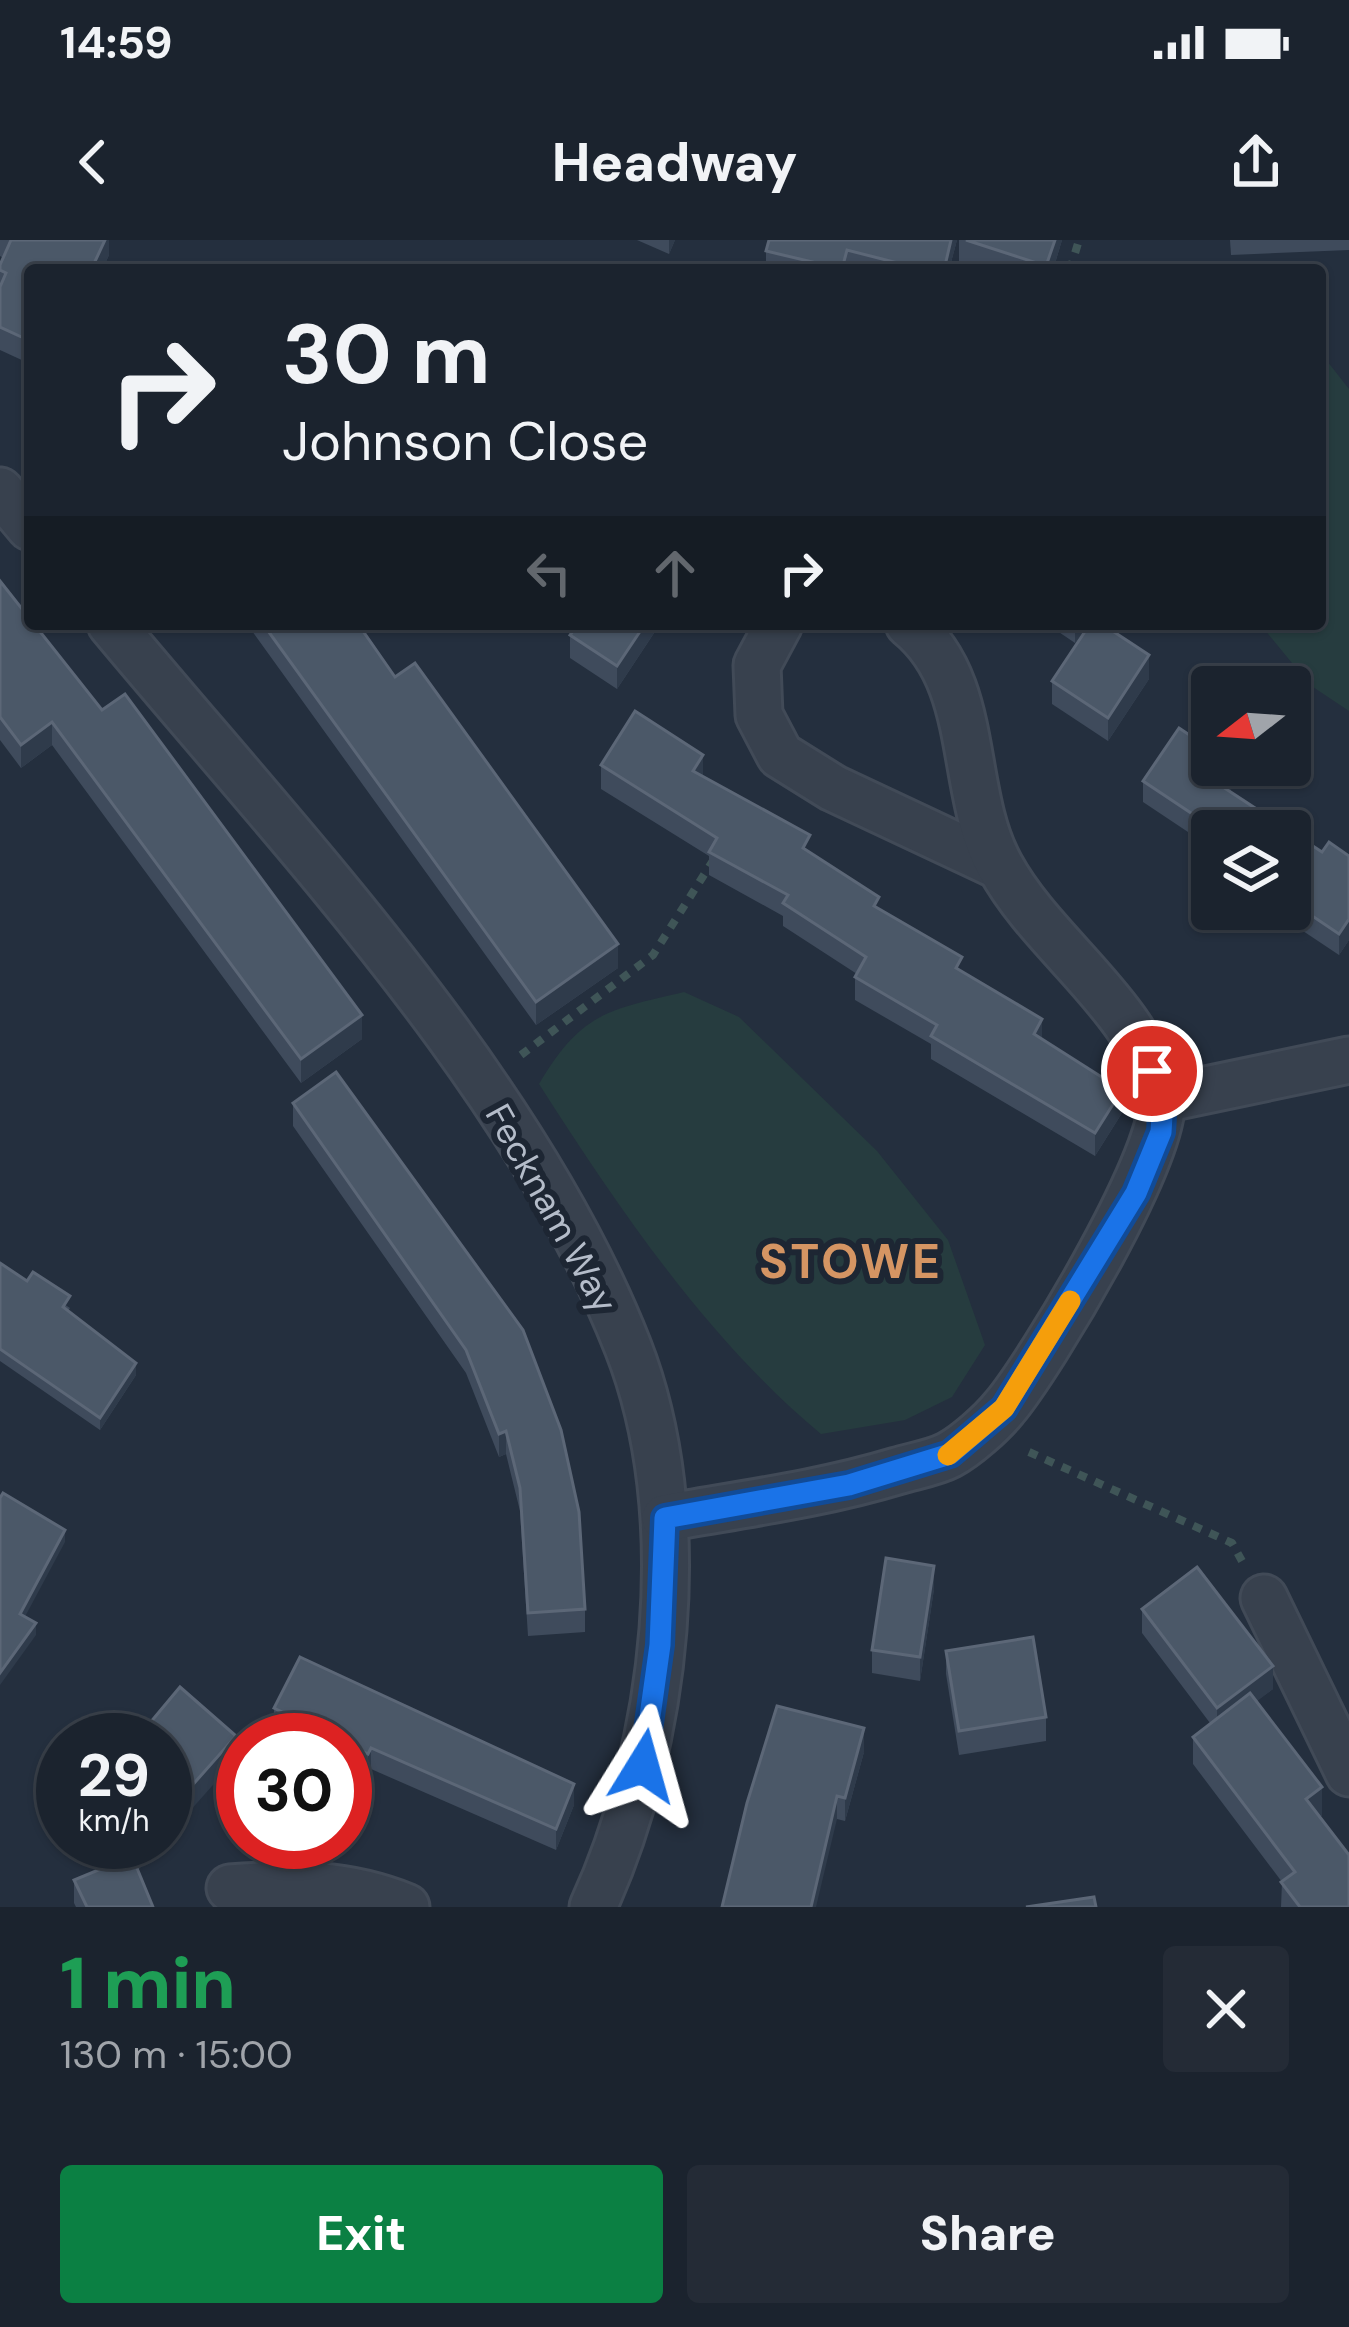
<!DOCTYPE html>
<html lang="en">
<head>
<meta charset="utf-8">
<style>
	body { margin:0; font-family:"DM Sans",sans-serif; background:#242b36; color:#f1f3f6; height:100vh; display:flex; flex-direction:column; font-size:45px; white-space:nowrap }
	* { box-sizing:border-box; margin:0 }
	p { font-size:39px; color:#a0a4aa }
	.icon { flex:none; width:66px; height:66px; fill:none; stroke:currentColor; stroke-width:2; stroke-linecap:round; stroke-linejoin:round }
	.map { position:relative; height:1667px; overflow:hidden }
	.sheet { display:flex; flex-direction:column; background:#1b232e; flex:1 }
	.sheet>* { flex:none }
	.guide { position:absolute; left:24px; top:24px; width:1302px; height:366px; border-radius:12px; box-shadow:0 3px 9px #0004,0 0 0 3px #39404a; background:#1b232e; color:#f1f3f6; overflow:hidden }
	.needle { width:78px; rotate:253deg }
	.buttons { position:absolute; left:1191px; top:426px; display:grid; gap:24px }
	.buttons a { display:grid; place-items:center; width:120px; height:120px; border-radius:12px; background:#1b232e; box-shadow:0 3px 9px #0004,0 0 0 3px #39404a; font-size:60px }
	.speed { position:absolute; left:36px; top:1473px; display:flex; gap:24px; font-size:60px; font-weight:700; text-align:center }
	.speed>* { display:grid; place-content:center; width:156px; height:156px; border-radius:50%; background:#1b232e; box-shadow:0 3px 9px #0004,0 0 0 3px #39404a; line-height:1 }
	.speed small { font-size:30px; font-weight:400 }
	.speed .limit { border:18px solid #d22; background:#fff; color:#111 }
	.pin { position:absolute; display:grid; place-items:center; width:102px; height:102px; color:#fff; margin:-51px; border:6px solid #fff; border-radius:50%; box-shadow:0 3px 12px #0007 }
	.me { position:absolute; width:132px; margin:-66px; rotate:8deg; stroke-linejoin:round; filter:drop-shadow(0 0 9px #0008) }
	.turn { display:flex; align-items:center; gap:42px; height:252px; padding:0 60px; font-size:54px }
	.turn .icon { width:156px; height:156px; stroke-width:2.5 }
	.turn b { display:block; font-size:84px; line-height:102px }
	.lanes { display:flex; align-items:center; height:114px; padding:0 60px; background:#0003; justify-content:center; gap:60px; direction:ltr }
	.lanes .off { opacity:.35 }
	.round { display:grid; place-items:center; flex:none; width:126px; height:126px; border-radius:12px; background:#242b36 }
	.summary { display:flex; align-items:center; justify-content:space-between; height:204px; padding:0 60px }
	h1 { font-size:72px; font-weight:800; line-height:90px; color:#1e9e55 }
	.cta { display:flex; gap:24px; margin-top:auto; padding:24px 60px }
	.cta a { flex:1; height:138px; border-radius:12px; background:#0b8043; color:#fff; font-size:48px; font-weight:800; line-height:138px; text-align:center }
	.cta a+a { background:#242b36; color:#f1f3f6 }
	.status { display:flex; justify-content:space-between; align-items:center; height:84px; padding:0 60px; background:#1b232e; direction:ltr }
	.status svg { height:33px; fill:currentColor }
	header { display:flex; justify-content:space-between; align-items:center; height:156px; padding:0 60px; background:#1b232e; font-size:54px; font-weight:800 }
	.map>svg:first-child { display:block }
	.green { fill:#263c3f }
	.lines { fill:none; stroke-linecap:round; stroke-linejoin:round }
	.street-casing { stroke:#414a57; stroke-width:51 }
	.path { stroke:#3f5557; stroke-width:8; stroke-dasharray:9 9; stroke-linecap:butt }
	.street { stroke:#38414e; stroke-width:45 }
	.wall { fill:#3f4b5c }
	.shaded-wall { fill:#2f3b4b }
	.building { fill:#4b5868; stroke:#5c6777; stroke-width:3 }
	.route-casing { stroke:#114b97; stroke-width:30 }
	.route { stroke:#1a73e8; stroke-width:21 }
	.slow { stroke:#f59e0b; stroke-width:21 }
	.labels { text-anchor:middle; stroke-width:12; stroke-linejoin:round; paint-order:stroke }
	.street-label { font-size:36px; fill:#b4bcc9; stroke:#1d2633 }
	.district-label { font-size:48px; font-weight:bold; letter-spacing:3px; fill:#d59563; stroke:#1d2633 }
</style>
</head>
<body>
<div class="status"><b>14:59</b><svg viewBox="0 0 49 12"><path d="M0 12V9h3v3zM5 12V6h3v6zM10 12V3h3v9zM15 12V0h3v12zM26 1h20v11H26zM47 4h2v5h-2z"/></svg></div>
<header><svg class="icon" aria-label="back" viewBox="0 0 24 24"><path d="M15 5l-7 7 7 7"/></svg>Headway<svg class="icon" aria-label="share" viewBox="0 0 24 24"><path d="M12 15V3M7 8l5-5 5 5M5 13v7h14v-7"/></svg></header>
<div class="map">
<svg width="1349" height="1667" viewBox="0 0 1349 1667">
	<rect width="100%" height="100%" fill="#242f3e"/>
	<g class="green">
		<polygon points="1320,112 1349,149 1349,471 1310,445 1260,384 1320,384"/>
		<path d="M684,752L739,777L877,911L948,1000L985,1105L952,1157L905,1180L821,1194C707,1099 619,969 539,844C581,773 607,770 684,752Z"/>
	</g>
	<g class="lines">
		<g class="street-casing">
			<g id="street">
				<polyline points="0,251 30,287"/>
				<path d="M111,384C292,602 524,842 628,1107C694,1275 667,1506 593,1667"/>
				<polyline points="779,384 757,425 759,475 780,515 833,548 999,626"/>
				<polyline points="1163,859 1349,820"/>
				<path d="M665,1278C743,1264 821,1254 897,1231C913,1226 934,1223 949,1215C966,1206 992,1183 1004,1168C1040,1126 1174,903 1161,855C1137,763 1043,705 1000,626C958,550 982,443 909,384"/>
				<polyline points="1264,1358 1349,1533"/>
				<path d="M230,1648C293,1643 347,1643 406,1667"/>
			</g>
		</g>
		<g class="path">
			<polyline points="1070,30 1079,0"/>
			<polyline points="521,815 653,715 714,619"/>
			<polyline points="1029,1212 1232,1303 1242,1321"/>
		</g>
		<use href="#street" class="street"/>
	</g>
	<g class="wall">
		<polygon points="0,0 109,0 109,15 102,30 30,30 26,122 0,110 0,25 3,18 0,16"/>
		<polygon points="637,0 675,0 669,14"/>
		<polygon points="769,0 957,0 949,30 766,30 766,11"/>
		<polygon points="959,0 1062,0 1053,30 987,30 959,21"/>
		<polygon points="1230,0 1349,0 1349,10 1231,15"/>
		<polygon points="0,341 362,799 301,843 52,505 21,528 0,500"/>
		<polygon points="252,384 360,384 395,437 618,728 536,785 252,391"/>
		<polygon points="660,384 617,449 570,418 570,395"/>
		<polygon points="1047,384 1088,384 1075,403"/>
		<polygon points="1149,439 1108,501 1052,464 1052,441"/>
		<polygon points="601,525 703,536 810,612 879,669 962,732 1042,799 1122,873 1095,916 931,819 931,804 855,760 855,737 857,734 783,686 783,676 709,635 709,616 601,549"/>
		<polygon points="1143,541 1234,545 1230,551 1322,612 1349,616 1349,700 1339,715 1270,669 1290,669 1290,591 1212,591 1212,608 1143,562"/>
		<polygon points="293,863 523,1090 585,1369 585,1392 528,1396 520,1271 506,1214 499,1217 466,1133 293,886"/>
		<polygon points="0,1023 70,1068 68,1071 136,1135 100,1190 0,1121"/>
		<polygon points="934,1349 920,1441 872,1433 872,1410"/>
		<polygon points="1142,1369 1273,1449 1256,1461 1322,1575 1320,1577 1349,1667 1281,1667 1282,1642 1193,1524 1193,1497 1210,1483 1142,1393"/>
		<polygon points="946,1411 1046,1477 1046,1501 959,1515 946,1434"/>
		<polygon points="274,1468 574,1565 556,1610 371,1529 368,1535 345,1524 345,1500 296,1500 274,1490"/>
		<polygon points="864,1512 845,1581 837,1579 722,1667"/>
		<polygon points="103,1602 162,1602 138,1630 153,1667 76,1667 74,1663 74,1640 125,1619"/>
	</g>
	<g class="shaded-wall">
		<polygon points="105,0 109,0 109,15 102,30 91,30"/>
		<polygon points="669,0 675,0 669,14"/>
		<polygon points="951,0 957,0 949,30 944,30"/>
		<polygon points="1055,0 1062,0 1053,30 1046,30"/>
		<polygon points="30,89 30,112 26,122 26,99"/>
		<polygon points="645,384 660,384 617,449 617,426"/>
		<polygon points="1075,384 1088,384 1075,403"/>
		<polygon points="1149,415 1149,439 1108,501 1108,478"/>
		<polygon points="52,482 52,505 21,528 21,505"/>
		<polygon points="703,515 703,538 693,531"/>
		<polygon points="1233,525 1234,545 1220,566 1220,545"/>
		<polygon points="1349,679 1349,700 1339,715 1339,694"/>
		<polygon points="618,704 618,728 536,785 536,762"/>
		<polygon points="362,775 362,799 301,843 301,819"/>
		<polygon points="1042,779 1042,802 1034,794"/>
		<polygon points="1122,850 1122,873 1095,916 1095,893"/>
		<polygon points="136,1123 136,1135 100,1190 100,1178"/>
		<polygon points="506,1191 506,1214 499,1217 499,1194"/>
		<polygon points="65,1290 65,1302 20,1386 20,1374"/>
		<polygon points="934,1326 934,1349 920,1441 920,1417"/>
		<polygon points="36,1383 36,1395 0,1445 0,1433"/>
		<polygon points="1273,1426 1273,1449 1217,1492 1217,1468"/>
		<polygon points="864,1488 864,1512 845,1581 845,1558"/>
		<polygon points="236,1496 236,1519 165,1599 165,1576"/>
		<polygon points="371,1508 371,1529 368,1535 368,1514"/>
		<polygon points="574,1544 574,1565 556,1610 556,1589"/>
		<polygon points="1322,1547 1322,1575 1306,1587 1306,1559"/>
		<polygon points="837,1556 837,1579 816,1667 811,1667"/>
		<polygon points="141,1602 162,1602 137,1630 137,1607"/>
	</g>
	<g class="building">
		<polygon points="11,0 105,0 91,30 30,30 30,89 26,99 0,87 0,47 6,33 0,30 0,25"/>
		<polygon points="769,0 951,0 944,30 925,30 847,10 842,29 766,11"/>
		<polygon points="966,0 1055,0 1046,26"/>
		<polygon points="0,341 30,379 30,384 34,384 102,470 125,454 362,775 301,819 52,482 21,505 0,477"/>
		<polygon points="263,384 358,384 395,437 415,423 618,704 536,762"/>
		<polygon points="578,384 645,384 617,426 570,395"/>
		<polygon points="1090,384 1102,384 1149,415 1108,478 1052,441"/>
		<polygon points="635,471 703,515 693,531 810,595 803,608 879,657 874,666 962,717 956,728 1042,779 1034,794 1122,850 1095,893 931,796 937,785 855,737 866,717 783,663 788,655 709,612 717,598 601,525"/>
		<polygon points="1179,488 1212,510 1212,525 1233,525 1220,545 1322,612 1329,602 1349,616 1349,679 1339,694 1290,661 1290,591 1218,591 1143,541"/>
		<polygon points="336,832 523,1090 561,1190 579,1272 585,1369 528,1373 520,1248 506,1191 499,1194 466,1110 293,863"/>
		<polygon points="0,1023 27,1041 33,1032 70,1056 63,1067 136,1123 100,1178 0,1109"/>
		<polygon points="3,1253 65,1290 20,1374 36,1383 0,1433 0,1258"/>
		<polygon points="886,1318 934,1326 920,1417 872,1410"/>
		<polygon points="1197,1327 1273,1426 1217,1468 1142,1369"/>
		<polygon points="1033,1397 1046,1477 959,1491 946,1411"/>
		<polygon points="300,1417 574,1544 556,1589 371,1508 368,1514 345,1503 345,1500 339,1500 274,1468"/>
		<polygon points="180,1447 236,1496 165,1576 165,1500 144,1500 139,1496"/>
		<polygon points="1250,1453 1322,1547 1306,1559 1349,1615 1349,1667 1300,1667 1281,1642 1295,1632 1193,1497"/>
		<polygon points="777,1466 864,1488 845,1558 837,1556 811,1667 722,1667 747,1563"/>
		<polygon points="132,1616 153,1667 87,1667 74,1640"/>
		<polygon points="1094,1657 1096,1667 1026,1667"/>
	</g>
	<g class="lines">
		<g class="route-casing">
			<polyline id="route" points="643,1526 660,1405 665,1278 849,1245 950,1214 1004,1168 1136,953 1161,892 1163,859 1152,831"/>
		</g>
		<use href="#route" class="route"/>
		<polyline class="slow" points="948,1215 1004,1168 1070,1061"/>
	</g>
	<g class="labels">
		<g class="street-label">
			<text transform="translate(552 968) rotate(61)" y="13">Fecknam Way</text>
		</g>
		<g class="district-label">
			<text x="851" y="1038">STOWE</text>
		</g>
	</g>
</svg>
<div class="buttons">
<a><svg class="needle" viewBox="-14 -14 28 28"><path d="M0-13l5 13h-10z" fill="#e53935"/><path d="M0 13l5-13h-10z" fill="#a0a4aa"/></svg></a>
<a><svg class="icon" aria-label="layers" viewBox="0 0 24 24"><path d="M12 4l9 5-9 5-9-5zM3 14l9 5 9-5"/></svg></a>
</div>
<div class="speed"><div>29<small>km/h</small></div><div class="limit">30</div></div>
<div class="pin" style="left:1152px;top:831px;background:#d93025"><svg class="icon" aria-label="arrive" viewBox="0 0 24 24"><path d="M6 21V4h12l-3 4 3 4H6"/></svg></div>
<svg class="me" style="left:643px;top:1526px" viewBox="-20 -20 40 40"><path d="M0-17L14 15 0 8-14 15z" fill="#1a73e8" stroke="#fff" stroke-width="4"/></svg>
<div class="guide">
<div class="turn"><svg class="icon" aria-label="right" viewBox="0 0 24 24"><path d="M7 20v-9h11M14 6l5 5-5 5"/></svg><div><b>30 m</b>Johnson Close</div></div>
<div class="lanes"><svg class="icon off" aria-label="left" viewBox="0 0 24 24"><path d="M17 20v-9H6M10 6l-5 5 5 5"/></svg><svg class="icon off" aria-label="ahead" viewBox="0 0 24 24"><path d="M12 20V5M6 11l6-6 6 6"/></svg><svg class="icon" aria-label="right" viewBox="0 0 24 24"><path d="M7 20v-9h11M14 6l5 5-5 5"/></svg></div>
</div>
</div>
<section class="sheet">
<div class="summary"><div><h1>1 min</h1><p>130 m · 15:00</p></div><a class="round"><svg class="icon" aria-label="close" viewBox="0 0 24 24"><path d="M6 6l12 12M18 6L6 18"/></svg></a></div>
<div class="cta"><a>Exit</a><a>Share</a></div>
</section>
</body>
</html>
